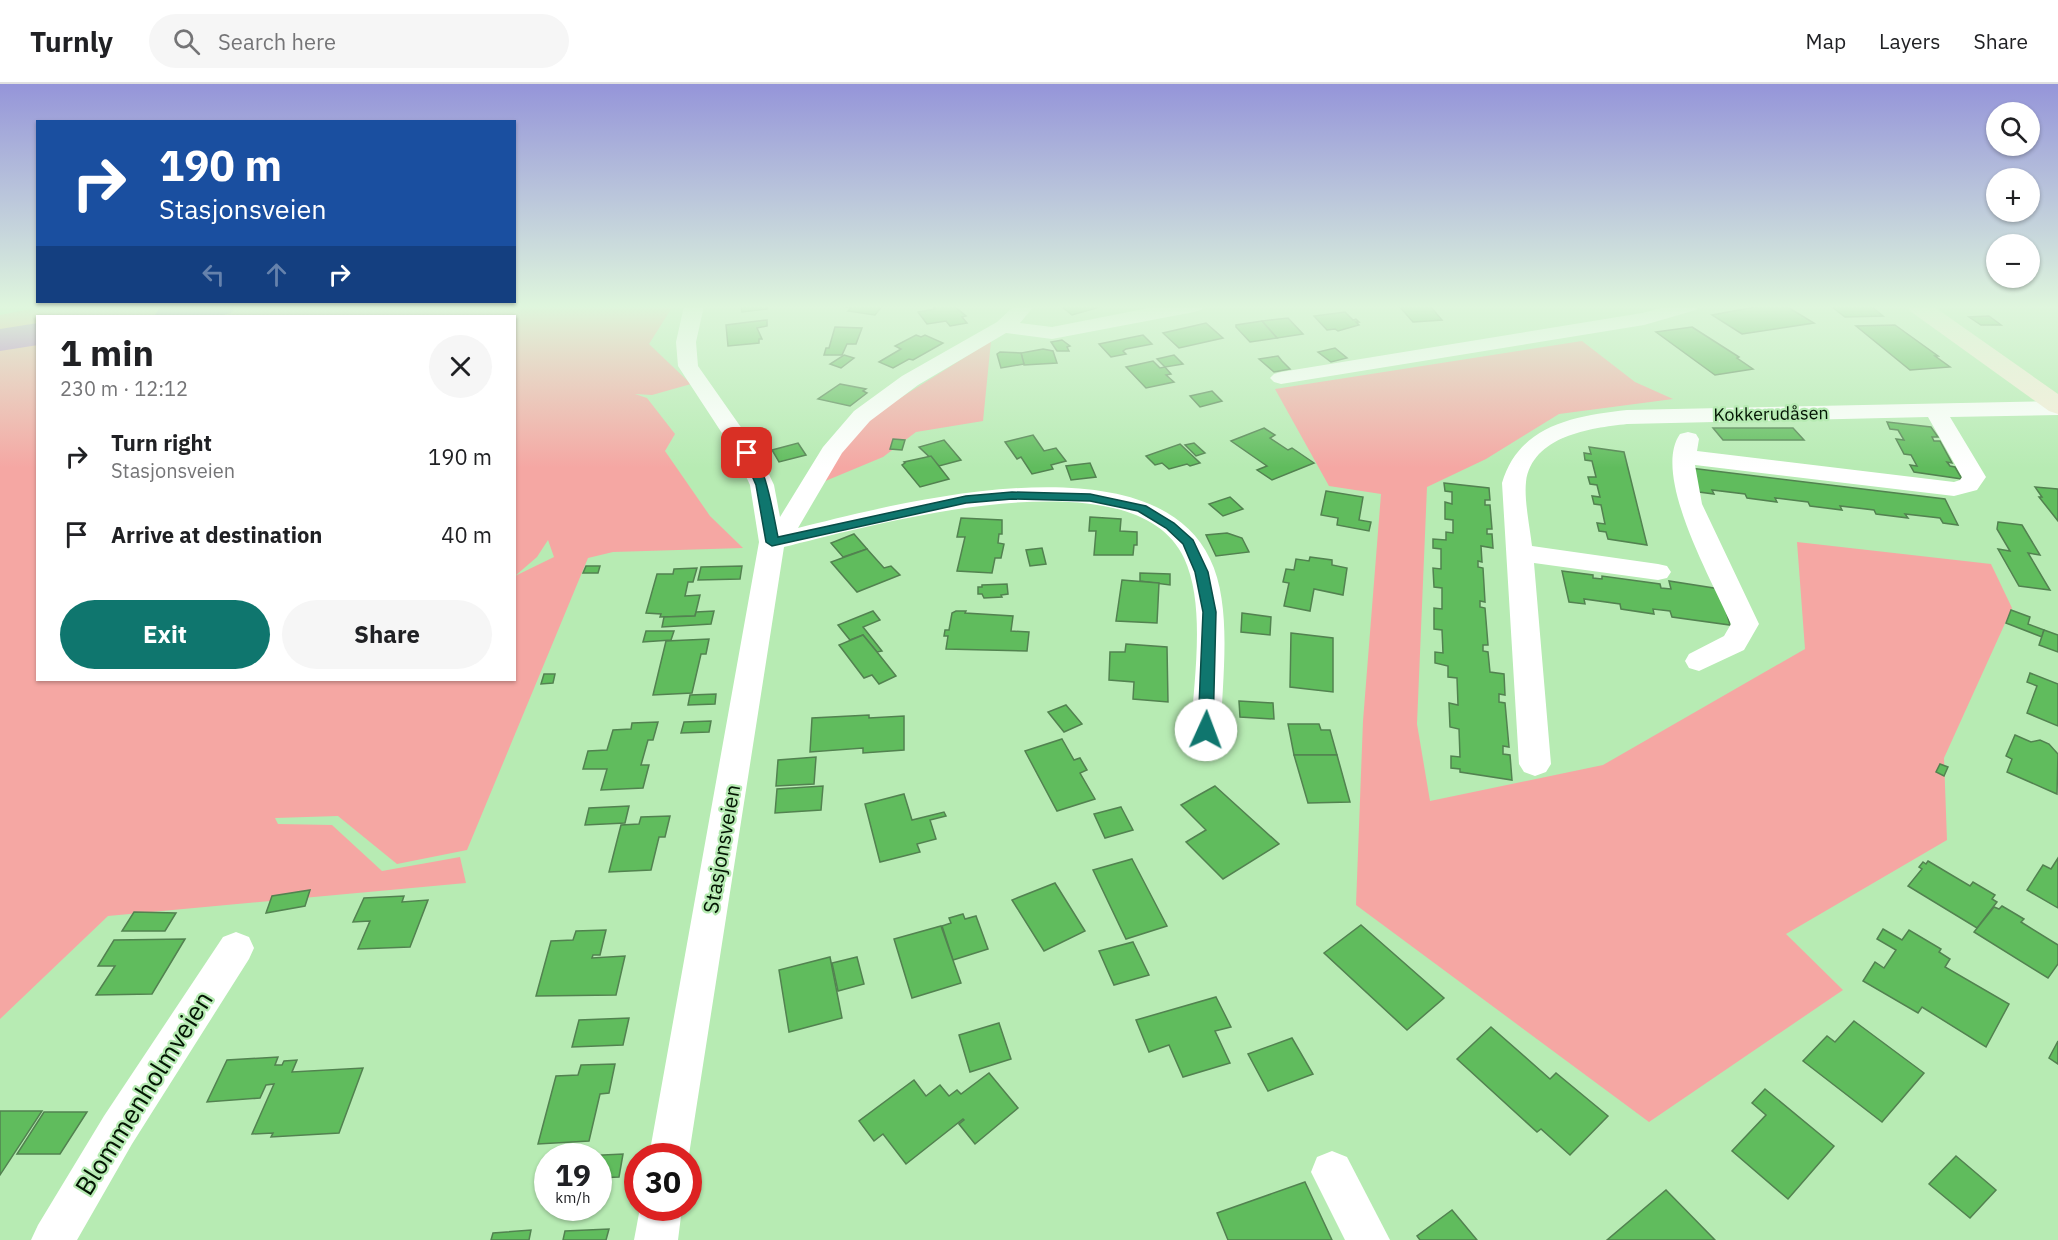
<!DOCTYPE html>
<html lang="en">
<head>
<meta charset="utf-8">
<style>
	body { margin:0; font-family:"IBM Plex Sans",sans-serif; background:#f6f6f6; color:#202124; height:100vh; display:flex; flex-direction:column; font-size:22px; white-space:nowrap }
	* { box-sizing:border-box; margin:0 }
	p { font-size:20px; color:#757577 }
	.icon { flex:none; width:33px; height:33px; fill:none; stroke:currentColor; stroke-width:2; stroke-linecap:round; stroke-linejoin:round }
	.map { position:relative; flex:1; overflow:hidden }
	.details { position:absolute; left:36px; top:231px; width:480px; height:366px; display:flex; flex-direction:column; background:#fff; border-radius:0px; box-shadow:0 2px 4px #0004 }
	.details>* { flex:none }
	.hud { position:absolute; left:36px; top:36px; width:480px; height:183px; border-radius:0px; box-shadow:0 2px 4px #0004; background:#1a4fa0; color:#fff; overflow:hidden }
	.controls { position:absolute; left:1986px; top:18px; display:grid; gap:12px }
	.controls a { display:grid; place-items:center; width:54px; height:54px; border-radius:50%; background:#fff; box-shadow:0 2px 4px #0004; font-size:30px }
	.speed { position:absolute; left:534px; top:1059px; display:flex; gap:12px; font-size:30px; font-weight:700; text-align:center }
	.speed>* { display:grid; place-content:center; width:78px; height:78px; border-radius:50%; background:#fff; box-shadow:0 2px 4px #0004; line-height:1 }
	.speed small { font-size:15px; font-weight:400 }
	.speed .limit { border:9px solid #d22; background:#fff; color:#111 }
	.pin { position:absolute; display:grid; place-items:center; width:51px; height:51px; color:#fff; margin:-26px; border-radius:12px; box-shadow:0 3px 9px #0006 }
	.me { position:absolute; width:66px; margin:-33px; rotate:2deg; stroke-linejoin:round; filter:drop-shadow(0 0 4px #0008) }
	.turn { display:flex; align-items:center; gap:21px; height:126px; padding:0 24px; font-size:27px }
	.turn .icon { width:78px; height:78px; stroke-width:2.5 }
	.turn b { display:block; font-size:42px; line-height:51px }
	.lanes { display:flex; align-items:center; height:57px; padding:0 24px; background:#0003; justify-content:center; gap:30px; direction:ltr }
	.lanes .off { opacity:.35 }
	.round { display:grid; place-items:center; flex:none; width:63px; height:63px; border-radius:32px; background:#f6f6f6 }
	.overview { display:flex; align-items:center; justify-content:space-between; height:102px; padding:0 24px }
	h1 { font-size:36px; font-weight:800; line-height:45px }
	.button { display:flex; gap:12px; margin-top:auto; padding:12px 24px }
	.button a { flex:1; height:69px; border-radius:36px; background:#0f766e; color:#fff; font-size:24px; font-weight:800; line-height:69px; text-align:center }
	.button a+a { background:#f6f6f6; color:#202124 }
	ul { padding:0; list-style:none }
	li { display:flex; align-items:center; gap:18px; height:78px; padding:0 24px }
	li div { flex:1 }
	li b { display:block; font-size:22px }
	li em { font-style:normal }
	header { display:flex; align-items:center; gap:36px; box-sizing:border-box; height:84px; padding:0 30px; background:#fff; border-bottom:2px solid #e0e0e0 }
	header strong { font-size:28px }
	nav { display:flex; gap:33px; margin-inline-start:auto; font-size:21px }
	.search { width:420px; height:54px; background:#f6f6f6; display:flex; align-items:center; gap:15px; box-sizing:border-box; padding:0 21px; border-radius:33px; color:#757577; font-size:22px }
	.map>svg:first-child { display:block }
	.green { fill:#f5a7a3; fill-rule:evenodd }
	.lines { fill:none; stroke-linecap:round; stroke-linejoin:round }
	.river { fill:#b967c3; fill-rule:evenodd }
	.building { fill:#60bc5d; stroke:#528250; stroke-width:1.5 }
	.minor { fill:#fff; fill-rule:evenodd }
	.secondary { fill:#f7edda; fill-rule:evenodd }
	.route { fill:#0f766e; stroke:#0a4d48; stroke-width:1.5 }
	.labels { text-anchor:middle; stroke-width:4.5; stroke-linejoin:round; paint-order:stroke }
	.far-street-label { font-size:18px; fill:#031503; stroke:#b7ebb3 }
	.street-label { font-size:21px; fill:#031503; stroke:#b7ebb3 }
	.near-street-label { font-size:26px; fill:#031503; stroke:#b7ebb3 }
</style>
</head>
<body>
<header>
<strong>Turnly</strong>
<div class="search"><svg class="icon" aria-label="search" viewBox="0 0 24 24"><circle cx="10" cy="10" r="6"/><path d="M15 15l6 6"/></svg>Search here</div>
<nav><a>Map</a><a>Layers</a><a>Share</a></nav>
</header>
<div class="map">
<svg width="2058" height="1156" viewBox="0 0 2058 1156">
	<rect width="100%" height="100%" fill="#b7ebb3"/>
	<g class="green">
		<path d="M45,222H673L649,260L691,300L652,311L635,310L647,314L675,350L665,367L710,432L743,464L613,468L588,474L467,766L397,780L338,732L275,734L278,740L332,741L382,787L460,773L466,799L108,832L0,935V231ZM38,232H514V596H38ZM548,456L554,473L515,492L537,473Z"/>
		<polygon points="991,257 983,337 916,348 883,373 823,398 848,358 873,331"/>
		<polygon points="1582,257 1635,298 1673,315 1559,330 1486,375 1427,403 1417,640 1430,717 1603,681 1805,565 1797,458 1991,480 2012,524 1944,674 1947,756 1786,850 1843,906 1649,1038 1356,821 1363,637 1381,410 1329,402 1275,305"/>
	</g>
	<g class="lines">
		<g class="river">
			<polygon points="169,222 236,222 231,229 218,232 154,232 159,225"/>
			<polygon points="38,239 38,261 0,267 0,245"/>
		</g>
	</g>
	<g class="building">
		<polygon points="741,222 767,222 767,225 742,228"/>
		<polygon points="840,222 888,222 882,222 875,231 848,227 851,224"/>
		<polygon points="933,222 954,222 966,232 962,233 967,239 950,242 946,237 927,240 918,228 935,225"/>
		<polygon points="1061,222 1103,222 1072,231"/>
		<polygon points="1399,222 1430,222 1442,236 1413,238"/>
		<polygon points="1761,222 1786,222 1814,239 1742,250 1712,231"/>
		<polygon points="1831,222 1871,222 1883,232 1845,233"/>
		<polygon points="1345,228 1353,236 1356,235 1359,238 1356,238 1359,241 1338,247 1335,245 1327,246 1314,232"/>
		<polygon points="1989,232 2001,241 1981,241 1969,233"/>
		<polygon points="1288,234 1303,250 1277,254 1262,237"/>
		<polygon points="767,236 767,242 757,244 762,255 759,255 759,259 728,262 726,241"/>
		<polygon points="1262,237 1277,254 1250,258 1236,243 1236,241"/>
		<polygon points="1206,239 1223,254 1179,264 1163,249"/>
		<polygon points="1895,241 1938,272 1935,272 1950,283 1910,286 1856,242"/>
		<polygon points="835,243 862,244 856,260 847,260 842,271 824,271 826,264 829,264"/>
		<polygon points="1692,243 1739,273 1737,274 1753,285 1715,291 1656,248"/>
		<polygon points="916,251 921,253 925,251 943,259 913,276 909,275 893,284 879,278 901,265 895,262"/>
		<polygon points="1143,251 1152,260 1126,265 1123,267 1126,270 1111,273 1099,260"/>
		<polygon points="1062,256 1070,262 1067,263 1069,267 1057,267 1051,258"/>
		<polygon points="1335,264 1347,274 1331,278 1318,268"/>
		<polygon points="1043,265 1053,267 1057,279 1024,281 1021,269"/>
		<polygon points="1000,268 1021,269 1024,280 1001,284 997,270"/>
		<polygon points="844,271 854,274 841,284 830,280"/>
		<polygon points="1174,271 1183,280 1165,283 1157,275"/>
		<polygon points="1278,272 1282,277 1290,285 1274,288 1259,275"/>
		<polygon points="1153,277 1160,284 1165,283 1171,290 1166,291 1174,298 1146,304 1126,283"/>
		<polygon points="840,300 866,305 863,307 867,309 850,322 818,315"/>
		<polygon points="1212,307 1222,317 1200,323 1190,312"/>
		<polygon points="1887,338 1931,343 1938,353 1932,353 1934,357 1940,357 1952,379 1947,378 1950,382 1955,383 1962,395 1914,388 1910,381 1917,382 1911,371 1904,370 1896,355 1904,356 1898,346 1890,345"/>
		<polygon points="1264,344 1275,351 1270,354 1288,366 1292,364 1314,379 1272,396 1257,386 1267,382 1231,357"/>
		<polygon points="1713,344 1793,344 1804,356 1723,356"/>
		<polygon points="1033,351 1044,367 1056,364 1066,377 1051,381 1053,385 1032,390 1021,373 1017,375 1005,358"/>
		<polygon points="893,355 905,356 902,366 890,365"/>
		<polygon points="944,356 961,376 939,382 919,363"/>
		<polygon points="798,359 806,371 779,378 772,366"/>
		<polygon points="1194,359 1205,369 1196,372 1185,361"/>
		<polygon points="1180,360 1200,379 1190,382 1187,380 1169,385 1162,379 1155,381 1146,372"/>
		<polygon points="1589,363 1624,368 1647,461 1608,455 1606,448 1599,447 1597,439 1605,440 1601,421 1594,420 1592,412 1600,413 1597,401 1590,400 1588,393 1596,393 1592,377 1585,376 1584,369 1591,370"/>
		<polygon points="931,372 949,395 920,403 902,381 905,379 904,378"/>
		<polygon points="1090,379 1096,393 1071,396 1066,382"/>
		<polygon points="1690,384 1945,415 1958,441 1943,439 1940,434 1905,430 1908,434 1876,430 1874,426 1840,422 1842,426 1810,422 1808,418 1775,414 1777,418 1747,414 1745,410 1712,406 1714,410 1699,408"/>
		<polygon points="1444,399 1489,404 1490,416 1485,416 1485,421 1490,421 1492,445 1487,445 1487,450 1492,450 1493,464 1481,462 1482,478 1478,477 1478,483 1483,484 1485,518 1480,517 1480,523 1485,524 1488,561 1483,561 1483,567 1488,568 1490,588 1504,590 1505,611 1499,610 1499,618 1505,619 1509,663 1503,662 1503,670 1510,671 1512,696 1460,688 1460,685 1451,684 1451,672 1460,673 1459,645 1450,643 1449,619 1458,621 1457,594 1448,593 1448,582 1435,579 1435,568 1443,569 1442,546 1434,545 1434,524 1442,525 1442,504 1434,503 1433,484 1441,485 1441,465 1433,464 1433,455 1446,456 1446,448 1453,449 1453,436 1445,435 1445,418 1452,420 1452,408 1445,407"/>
		<polygon points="2035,403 2058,405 2058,437 2039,413 2042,413"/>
		<polygon points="1326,407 1363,413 1359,436 1371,438 1369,447 1337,441 1338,434 1321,431"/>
		<polygon points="1230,413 1243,425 1223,432 1209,420"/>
		<polygon points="1090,433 1121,435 1120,447 1137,448 1137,461 1134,461 1133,471 1094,471 1096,447 1089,447"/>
		<polygon points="961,434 1002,436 1002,450 999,450 998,459 1004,460 1001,474 995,474 992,489 957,487 965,453 957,453"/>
		<polygon points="1998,438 2022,441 2040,471 2028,469 2050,506 2019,502 1998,465 2010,467 1997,445"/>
		<polygon points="1227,449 1242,454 1249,468 1216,472 1206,451"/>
		<polygon points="854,450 867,465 843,473 831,459"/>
		<polygon points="1042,464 1046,480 1030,482 1026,466"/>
		<polygon points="867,465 884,484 891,482 900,491 857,508 831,478"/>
		<polygon points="1310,473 1332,476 1332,481 1347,484 1343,511 1314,505 1310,527 1284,522 1289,499 1283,498 1286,485 1294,486 1296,475 1309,477"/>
		<polygon points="586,482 600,482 598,489 583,489"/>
		<polygon points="742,482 740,495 698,496 701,483"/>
		<polygon points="697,484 693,498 688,498 685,512 700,511 695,532 660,533 661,530 646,529 657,490 673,490 674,485"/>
		<polygon points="1562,487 1593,491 1593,494 1602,495 1602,492 1660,500 1661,504 1671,505 1669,497 1720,505 1730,541 1672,533 1670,527 1653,525 1654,530 1621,525 1620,520 1584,515 1585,520 1569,518"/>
		<polygon points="1140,489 1170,490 1170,501 1140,497"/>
		<polygon points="1122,496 1159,499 1157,539 1116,537"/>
		<polygon points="1007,500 1008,510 1001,511 1002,513 984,514 982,510 978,510 978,503 982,503 982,501"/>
		<polygon points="2011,526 2030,533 2028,540 2044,546 2042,553 2006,539"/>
		<polygon points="714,527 711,540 662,543 664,533 695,532 696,528"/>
		<polygon points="873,527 880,536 863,543 882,567 877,568 863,551 850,556 838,541"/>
		<polygon points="956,527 966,527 965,529 1013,532 1011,547 1029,548 1027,567 946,565 948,552 944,552 945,546 949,546 952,529"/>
		<polygon points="1242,529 1271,533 1270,551 1241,548"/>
		<polygon points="2044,546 2058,551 2058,568 2039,561"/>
		<polygon points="646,547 674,547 671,556 643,558"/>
		<polygon points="1291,549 1333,554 1333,608 1290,603"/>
		<polygon points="863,551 877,568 896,592 879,600 872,591 864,594 839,561"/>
		<polygon points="709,555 706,570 701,570 692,609 653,611 666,557"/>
		<polygon points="1126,560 1167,563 1168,618 1133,615 1134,598 1109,596 1110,568 1125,568"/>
		<polygon points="2030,589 2058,600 2058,642 2027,629 2037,602 2027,598"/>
		<polygon points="544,590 555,590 553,599 541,600"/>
		<polygon points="716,610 715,620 688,621 690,611"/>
		<polygon points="1239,617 1273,619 1274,635 1240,633"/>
		<polygon points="1066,621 1082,640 1064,648 1048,628"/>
		<polygon points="869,631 869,634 904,632 904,666 863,669 863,664 810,668 812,634"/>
		<polygon points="711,637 709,648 681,649 684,638"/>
		<polygon points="658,638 653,656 648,656 641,681 649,681 643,704 601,706 607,685 583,685 588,667 607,666 613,646 631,645 632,639"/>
		<polygon points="1288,640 1319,640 1321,646 1330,646 1337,671 1294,671"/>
		<polygon points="2015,651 2031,658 2040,656 2049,660 2058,670 2057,710 2007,688 2012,675 2006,672"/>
		<polygon points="1062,655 1074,676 1080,674 1087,686 1080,689 1095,715 1057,727 1025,667"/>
		<polygon points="1294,671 1337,671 1350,718 1308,719"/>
		<polygon points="816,673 814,700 776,702 778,676"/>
		<polygon points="1940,680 1948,683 1944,692 1936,688"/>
		<polygon points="823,702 821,726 775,729 777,705"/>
		<polygon points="1215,702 1279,760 1223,795 1186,758 1206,746 1181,721"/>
		<polygon points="904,710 912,736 944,728 946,732 930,736 936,755 917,760 920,768 880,778 865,720"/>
		<polygon points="629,722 625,739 585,741 589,724"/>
		<polygon points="1121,723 1133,746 1105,754 1094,730"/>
		<polygon points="670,732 665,753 659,753 651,786 609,788 621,741 639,740 641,733"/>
		<polygon points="2058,774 2058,824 2027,806 2043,781 2051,785"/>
		<polygon points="1132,775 1167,842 1126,855 1093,786"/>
		<polygon points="1928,777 1970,802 1973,798 1995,811 1992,815 1997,818 1977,844 1908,802 1922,785 1919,783 1923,778 1926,780"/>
		<polygon points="1055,799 1085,847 1044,867 1012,816"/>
		<polygon points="310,806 305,822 266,829 272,812"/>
		<polygon points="404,812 402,818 428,816 410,863 358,865 370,837 353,838 364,814"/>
		<polygon points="2002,822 2024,835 2021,838 2058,861 2058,880 2048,894 1974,848 1994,823 1999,825"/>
		<polygon points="134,828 176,829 165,847 122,847"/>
		<polygon points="963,830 965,835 976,832 988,865 953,876 942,842 951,839 949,834"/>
		<polygon points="1361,841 1444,914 1407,946 1324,869"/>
		<polygon points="941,842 961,899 912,914 894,855"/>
		<polygon points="1883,845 1902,856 1909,846 1941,865 1939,868 1950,875 1945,883 2009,920 1986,963 1922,923 1918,929 1863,897 1875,878 1884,884 1896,866 1877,855"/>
		<polygon points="606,846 600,871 593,871 592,874 625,872 616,911 536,912 551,857 573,856 576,847"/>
		<polygon points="185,855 152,910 96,911 115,882 98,882 114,856"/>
		<polygon points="1133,858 1149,891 1114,901 1099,867"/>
		<polygon points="830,873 842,934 789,948 779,886"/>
		<polygon points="857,873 864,900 838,907 832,879"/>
		<polygon points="1216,913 1231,943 1215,947 1230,979 1183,993 1169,961 1149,968 1136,936"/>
		<polygon points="629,934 623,961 572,963 579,936"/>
		<polygon points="1854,937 1924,989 1882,1038 1803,977 1827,952 1835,958"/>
		<polygon points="999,939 1011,975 970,988 959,951"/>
		<polygon points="1491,943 1550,995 1556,989 1608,1032 1570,1071 1541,1045 1537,1048 1457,975"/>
		<polygon points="1292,954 1313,990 1268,1007 1248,970"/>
		<polygon points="2058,957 2058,980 2049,974"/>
		<polygon points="278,973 275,981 282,981 284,977 297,976 292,988 363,984 339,1049 271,1053 273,1049 252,1050 274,1000 266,1001 260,1014 207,1018 227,976"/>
		<polygon points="615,980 609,1009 600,1010 589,1057 538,1060 556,992 578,991 581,981"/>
		<polygon points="989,989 1018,1024 975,1060 959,1040 964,1036 963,1035 906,1080 883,1050 874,1057 859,1037 914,996 926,1012 940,1001 949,1012 957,1006 961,1010"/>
		<polygon points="1765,1005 1834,1062 1788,1115 1732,1067 1766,1031 1752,1019"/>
		<polygon points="0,1027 42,1027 0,1091"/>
		<polygon points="44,1028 87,1028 60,1070 17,1070"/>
		<polygon points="623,1070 619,1093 598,1094 598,1072 582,1072"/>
		<polygon points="1956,1072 1996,1106 1970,1134 1929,1100"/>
		<polygon points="1305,1098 1332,1156 1228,1156 1217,1129"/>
		<polygon points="1666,1106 1715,1156 1607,1156"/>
		<polygon points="1452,1126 1477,1156 1420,1156 1417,1152"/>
		<polygon points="609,1145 606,1156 563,1156 565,1147"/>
		<polygon points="531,1146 529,1156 491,1156 493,1149"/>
	</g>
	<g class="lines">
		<g class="minor">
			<path d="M684,222H704L696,258L698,282L759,369L774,401L780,433L823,363L854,327L902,292L997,238L1014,222H1034L1020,239L1052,243L1159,222H1204L1201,226L1194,228L1052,255L1006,249L918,301L870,337L842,369L798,444C898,419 1152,352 1210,475C1233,522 1222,595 1221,646L1217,654L1206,657L1195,654L1191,646C1194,595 1206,521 1184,474C1134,366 870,442 784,463L688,1077V1072H649L759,458L750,401L735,369L678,282L676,258Z"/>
			<polygon points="1668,222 1699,222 1696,226 1644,241 1281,300 1274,298 1270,294 1274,290 1281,288 1642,229"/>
			<path d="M2058,317V331L1950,333L1986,393L1977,406L1954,412L1695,381L1702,420L1759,540L1744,566L1699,587L1689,584L1685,577L1689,570L1724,552L1731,540C1713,498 1651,391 1680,350L1688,348L1696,350L1699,355L1697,367L1954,398L1960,396L1962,393L1928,333L1627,340C1590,344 1532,352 1526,398C1524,416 1530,444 1532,462L1658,480L1667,482L1671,488L1667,494L1658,496L1534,479L1551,680L1546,688L1535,692L1524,688L1519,680L1502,399C1519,341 1574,332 1627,326Z"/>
			<polygon points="236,848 249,853 254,864 249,875 132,1060 77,1156 31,1156 38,1141 104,1032 223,853"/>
			<polygon points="1332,1067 1347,1073 1390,1156 1345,1156 1311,1088 1317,1073"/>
			<polygon points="640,1124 682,1124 678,1156 634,1156"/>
		</g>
		<polygon class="secondary" points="1907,222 1933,222 2058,310 2058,330 2049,327 1910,227"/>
	</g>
	<linearGradient id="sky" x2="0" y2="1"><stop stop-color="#9595d9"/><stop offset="0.58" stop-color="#dff6dd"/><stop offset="1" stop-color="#dff6dd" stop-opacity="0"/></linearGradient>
	<rect width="2058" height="384" fill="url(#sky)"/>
	<path class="route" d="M747,366C765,372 774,435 778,453L966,412L1012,408L1090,410L1146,422L1174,439L1193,456L1208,488L1216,528L1213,646L1211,649H1200L1198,646L1203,528L1195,488L1183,460L1166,444L1138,427L1090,417L1012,415L966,419L772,462L766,458L756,401L742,369Z"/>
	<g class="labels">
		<g class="far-street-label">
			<text transform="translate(1771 330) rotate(-1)" y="6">Kokkerudåsen</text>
		</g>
		<g class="street-label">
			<text transform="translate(722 765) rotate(-80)" y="7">Stasjonsveien</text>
		</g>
		<g class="near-street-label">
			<text transform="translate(144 1009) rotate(-58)" y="9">Blommenholmveien</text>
		</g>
	</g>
</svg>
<div class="controls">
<a><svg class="icon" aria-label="search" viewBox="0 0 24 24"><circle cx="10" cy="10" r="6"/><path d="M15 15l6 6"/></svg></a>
<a>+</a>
<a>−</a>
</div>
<div class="speed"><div>19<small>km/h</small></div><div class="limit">30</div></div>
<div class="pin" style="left:747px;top:369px;background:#d93025"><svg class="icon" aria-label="arrive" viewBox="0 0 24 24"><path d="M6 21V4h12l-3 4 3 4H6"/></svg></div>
<svg class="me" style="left:1206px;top:646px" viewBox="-20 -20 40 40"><circle r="19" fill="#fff"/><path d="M0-13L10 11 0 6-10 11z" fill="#0f766e"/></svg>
<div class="hud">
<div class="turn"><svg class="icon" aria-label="right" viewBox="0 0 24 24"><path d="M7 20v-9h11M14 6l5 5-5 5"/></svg><div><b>190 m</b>Stasjonsveien</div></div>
<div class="lanes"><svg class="icon off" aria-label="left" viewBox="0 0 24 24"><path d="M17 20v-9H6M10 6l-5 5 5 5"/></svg><svg class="icon off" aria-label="ahead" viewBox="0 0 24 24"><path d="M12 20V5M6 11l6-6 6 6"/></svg><svg class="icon" aria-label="right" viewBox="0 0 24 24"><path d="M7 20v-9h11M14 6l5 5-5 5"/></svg></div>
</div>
<section class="details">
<div class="overview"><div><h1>1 min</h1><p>230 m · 12:12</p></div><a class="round"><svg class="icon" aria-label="close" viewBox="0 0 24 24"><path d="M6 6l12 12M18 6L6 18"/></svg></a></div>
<ul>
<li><svg class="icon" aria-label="right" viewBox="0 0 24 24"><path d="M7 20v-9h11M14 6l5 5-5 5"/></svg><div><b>Turn right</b><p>Stasjonsveien</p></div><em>190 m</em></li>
<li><svg class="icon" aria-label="arrive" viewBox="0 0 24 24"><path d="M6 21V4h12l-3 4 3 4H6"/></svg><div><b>Arrive at destination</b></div><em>40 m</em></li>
</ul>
<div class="button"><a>Exit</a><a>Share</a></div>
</section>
</div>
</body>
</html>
